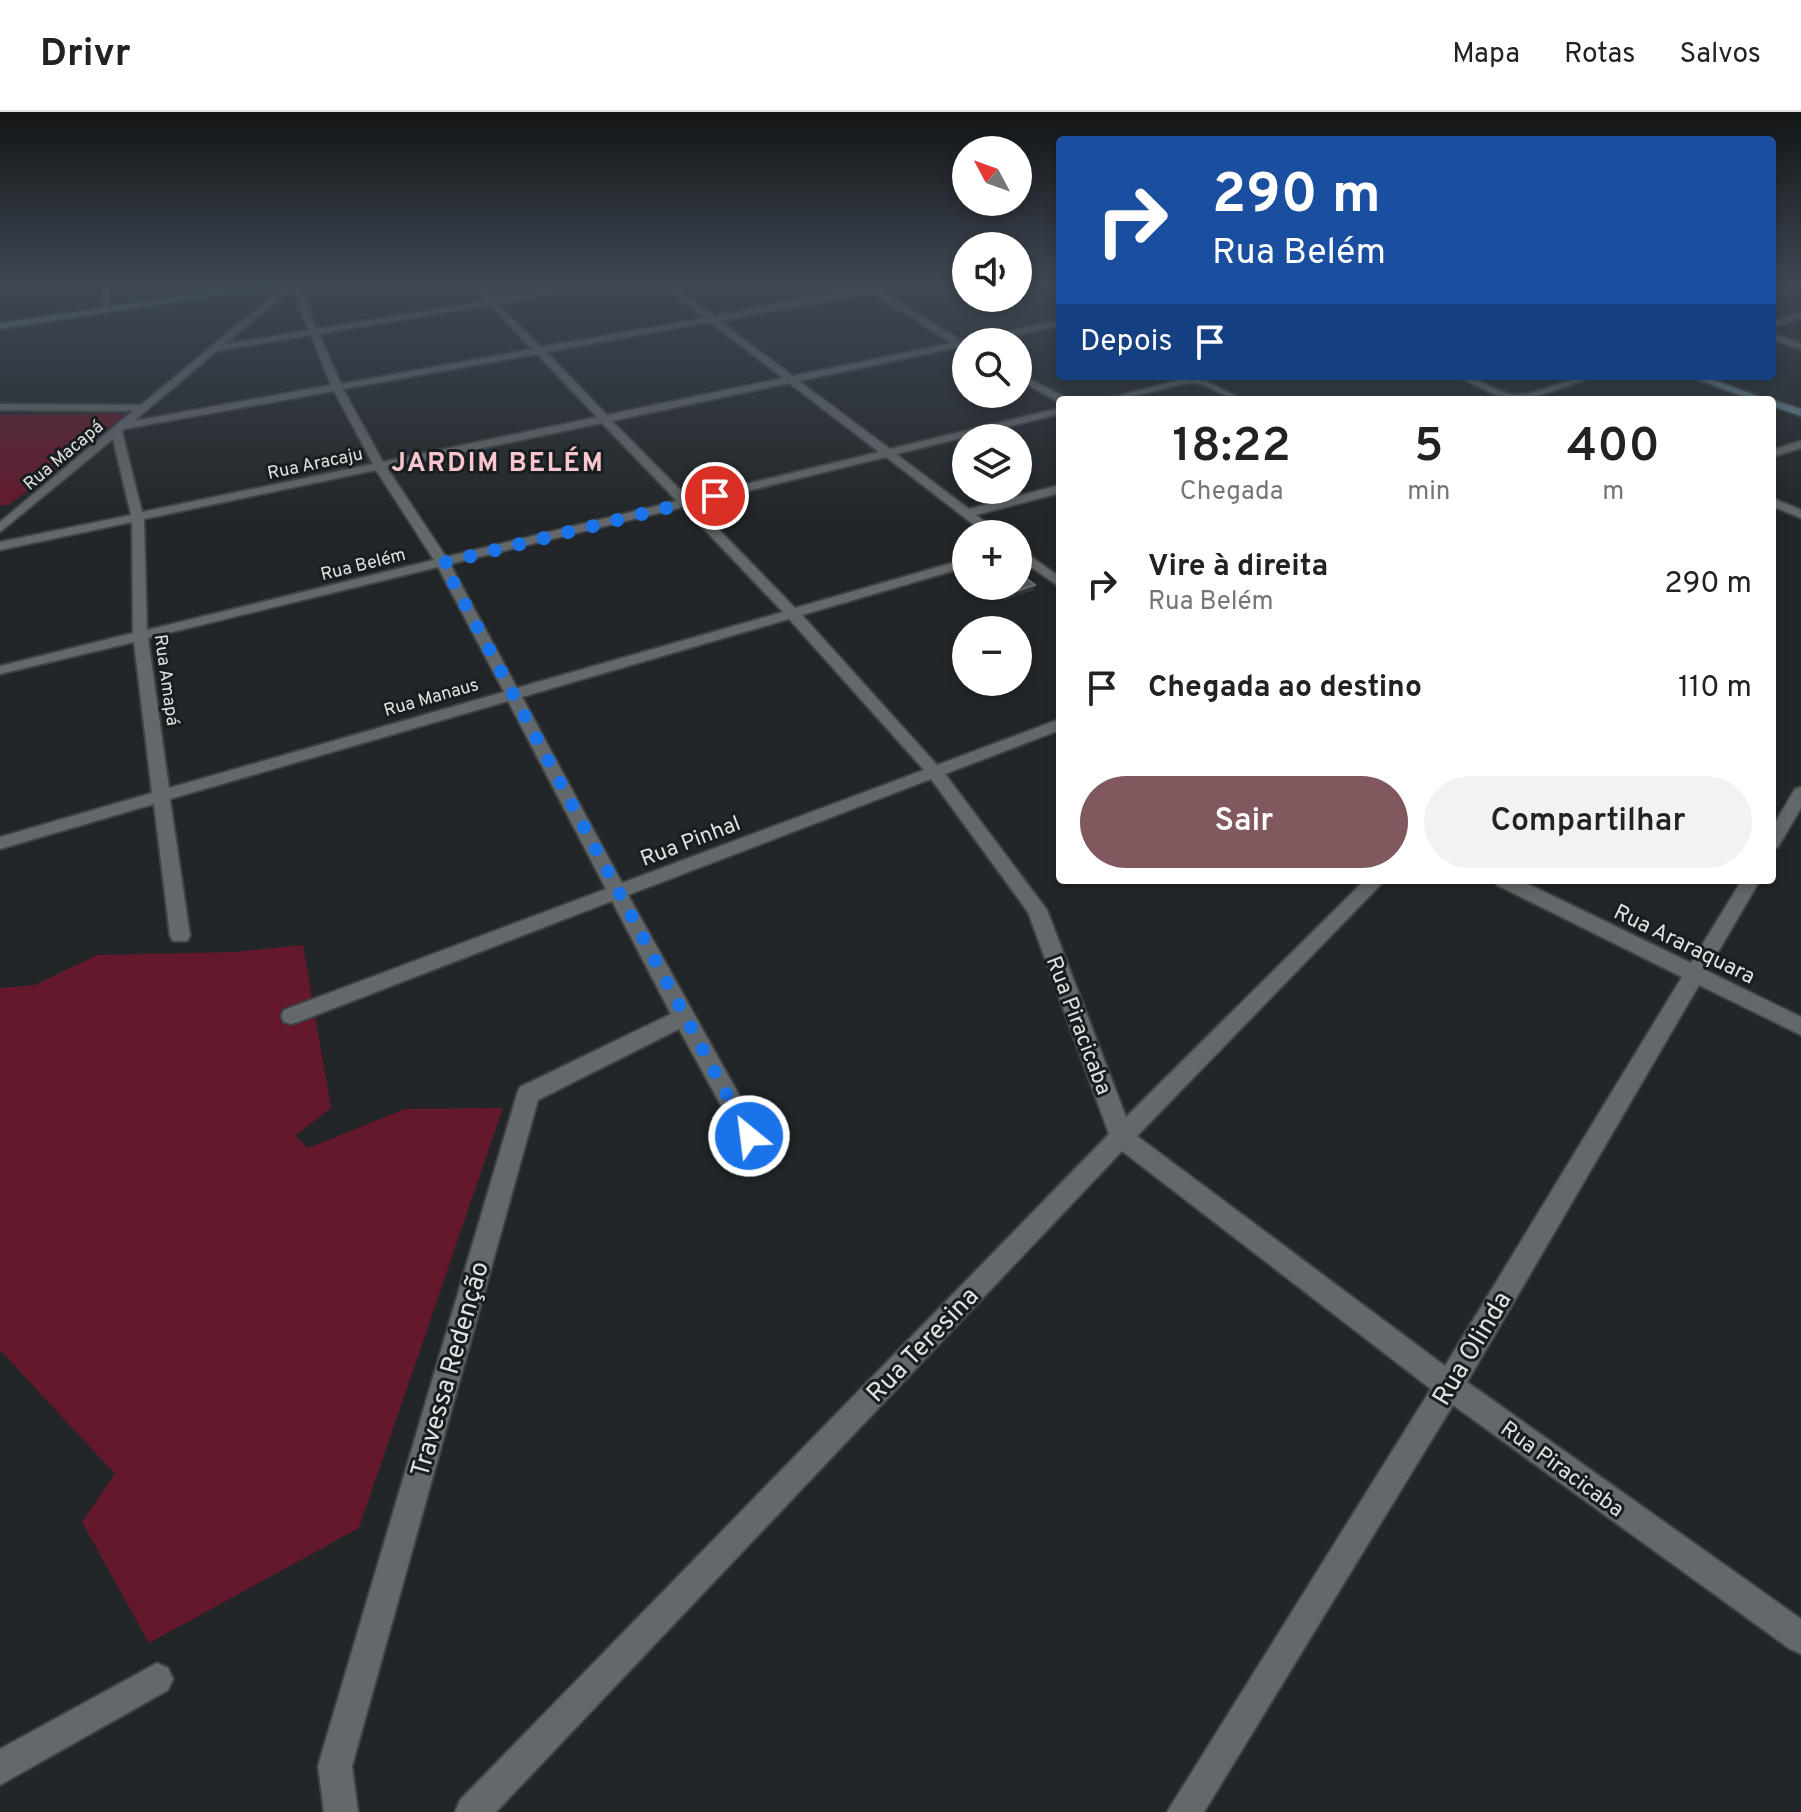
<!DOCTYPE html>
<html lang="pt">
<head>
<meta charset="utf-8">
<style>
	body { margin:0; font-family:Overpass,sans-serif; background:#f2f2f2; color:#222; height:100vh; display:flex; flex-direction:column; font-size:30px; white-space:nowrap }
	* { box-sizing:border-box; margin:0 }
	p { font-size:26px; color:#767676 }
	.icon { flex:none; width:44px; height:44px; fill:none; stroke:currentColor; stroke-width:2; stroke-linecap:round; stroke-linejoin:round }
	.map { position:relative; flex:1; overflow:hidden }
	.details { position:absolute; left:1056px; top:284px; width:720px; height:488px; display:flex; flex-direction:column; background:#fff; border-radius:8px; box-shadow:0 4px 12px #0003 }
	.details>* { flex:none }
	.banner { position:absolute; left:1056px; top:24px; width:720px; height:244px; border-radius:8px; box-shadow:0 4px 12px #0003; background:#1a4fa0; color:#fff; overflow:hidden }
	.needle { width:52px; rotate:311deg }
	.buttons { position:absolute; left:952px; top:24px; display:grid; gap:16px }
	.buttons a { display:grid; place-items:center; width:80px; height:80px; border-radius:50%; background:#fff; box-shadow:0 4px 12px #0003; font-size:40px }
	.pin { position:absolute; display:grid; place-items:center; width:68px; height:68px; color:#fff; margin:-34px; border:4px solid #fff; border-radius:50%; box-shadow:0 2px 8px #0007 }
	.me { position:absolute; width:88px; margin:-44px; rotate:331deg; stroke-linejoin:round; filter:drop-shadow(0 0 6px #0008) }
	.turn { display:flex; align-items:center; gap:28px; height:168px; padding:0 24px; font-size:36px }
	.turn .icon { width:104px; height:104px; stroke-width:2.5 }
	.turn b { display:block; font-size:56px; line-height:68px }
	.then { display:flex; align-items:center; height:76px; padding:0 24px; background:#0003; gap:16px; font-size:30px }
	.eta { display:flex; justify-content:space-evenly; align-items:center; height:136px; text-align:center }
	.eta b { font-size:48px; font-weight:600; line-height:56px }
	.primary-button { display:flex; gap:16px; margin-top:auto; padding:16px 24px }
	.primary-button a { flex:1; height:92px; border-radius:48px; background:#80585e; color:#fff; font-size:32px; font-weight:600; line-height:92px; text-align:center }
	.primary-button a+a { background:#f2f2f2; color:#222 }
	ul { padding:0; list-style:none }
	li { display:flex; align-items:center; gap:24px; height:104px; padding:0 24px }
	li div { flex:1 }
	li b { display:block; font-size:30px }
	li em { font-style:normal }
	header { display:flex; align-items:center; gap:48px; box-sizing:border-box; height:112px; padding:0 40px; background:#fff; border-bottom:2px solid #e0e0e0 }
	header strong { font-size:38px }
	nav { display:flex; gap:44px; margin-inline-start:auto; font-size:28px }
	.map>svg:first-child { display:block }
	.green { fill:#64182b }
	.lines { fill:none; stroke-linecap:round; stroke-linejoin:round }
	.street-casing { stroke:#3e4243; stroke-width:4 }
	.secondary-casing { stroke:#3e4243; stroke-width:4 }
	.street { fill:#63686a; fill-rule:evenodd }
	.secondary { fill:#638594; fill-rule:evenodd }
	.wall { fill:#464a4c }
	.shaded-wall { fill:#303537 }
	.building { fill:#565b5d; stroke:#6c7072; stroke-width:2 }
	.route { stroke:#1a73e8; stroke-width:14; stroke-dasharray:0 25.2 }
	.labels { text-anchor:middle; stroke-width:6; stroke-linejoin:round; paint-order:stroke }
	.far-street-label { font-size:18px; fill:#dfe2e3; stroke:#181d1f }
	.street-label { font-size:22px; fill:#dfe2e3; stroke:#181d1f }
	.far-district-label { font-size:26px; font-weight:bold; letter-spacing:2px; fill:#fac6cd; stroke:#181d1f }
	.near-street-label { font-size:26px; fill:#dfe2e3; stroke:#181d1f }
</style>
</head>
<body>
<header>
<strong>Drivr</strong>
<nav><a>Mapa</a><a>Rotas</a><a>Salvos</a></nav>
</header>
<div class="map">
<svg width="1801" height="1700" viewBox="0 0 1801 1700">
	<rect width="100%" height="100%" fill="#222628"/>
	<g class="green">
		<polygon points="126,302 9,393 0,393 0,303"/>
		<polygon points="303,833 331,996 295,1024 308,1036 405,997 503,996 359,1416 149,1531 82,1410 115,1362 0,1238 0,876 35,873 97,843 234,840"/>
	</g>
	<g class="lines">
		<g class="street-casing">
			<g id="street">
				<polygon points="102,170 110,170 110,199 106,202 102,199"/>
				<path d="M289,170H297L317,217L487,189L474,170H482L494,187L597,170H616L498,192L541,235L705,206L659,170H668L714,204L870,173L920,170L881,179L962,229L1060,208V214L982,230H966L965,238L959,235L799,269L890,337L1060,296V302L896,342L969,397L1060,373V381L976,403L1000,422H986L886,345L694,392L795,496L966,447V455L802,503L937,653L1060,607V618L945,662L1047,798L1126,1005L1365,768H1385L1137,1024L1445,1254L1682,865L1497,773L1495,768H1520L1691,851L1742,768H1760L1707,859L1801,905V923L1699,873L1467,1270L1801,1507V1542L1790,1537L1453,1293L1204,1700H1167L1431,1277L1122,1039L496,1700H455L460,1688L1109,1022L1028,800L931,667L628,783L775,1048L771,1055L763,1058L755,1055L679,917L538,988L352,1654L358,1700H324L318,1654L517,982L520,975L671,902L612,789L298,910L291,912L284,910L281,904L284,898L606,777L508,589L170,687L190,824L187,829H173L170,824L154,692L0,737V725L152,681L134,530L0,562V554L133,521L132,410L0,438V430L131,403L113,327L0,420V410L133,299L0,298V292L141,293ZM292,176L309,218L225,232ZM872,181L952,231L793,264L719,209ZM490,193L532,237L341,272L319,222ZM710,210L783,266L607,303L546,240ZM311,223L331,273L134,309L217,239ZM537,242L597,305L383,350L343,277ZM789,271L879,340L688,386L612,309ZM334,279L373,352L142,400L122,320L124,317ZM602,311L677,389L446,445L387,356ZM376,358L434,448L147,518L144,407ZM683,395L783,500L517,576L450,452ZM438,455L504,580L169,676L148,526ZM789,507L924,658L622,771L522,585Z"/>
				<polygon points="1038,170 1048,170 1060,176 1060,182"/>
				<polygon points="1776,170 1801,173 1801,179 1777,172"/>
				<polygon points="1801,200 1801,206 1772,215 1772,209"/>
				<polygon points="1772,222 1801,231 1801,237 1772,228"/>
				<polygon points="1018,261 1067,286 1068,288 1059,290 1018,268"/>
				<path d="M1195,264H1212L1204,268L1243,288C1224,288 1207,269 1190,271C1160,275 1132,288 1102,288Z"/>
				<path d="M1456,264C1480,264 1496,282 1516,283C1535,284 1571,264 1597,264L1525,288H1506Z"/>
				<polygon points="1801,329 1801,336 1772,345 1772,338"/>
				<polygon points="1772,386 1801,398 1801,406 1772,394"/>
				<polygon points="1018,436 1060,465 1060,475 1018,446"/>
				<polygon points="1801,675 1801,696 1778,735 1772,737 1772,716 1795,677"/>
				<polygon points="157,1551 168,1556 173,1567 168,1578 0,1673 0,1637"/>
			</g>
		</g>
		<g class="secondary-casing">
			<g id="secondary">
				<polygon points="280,170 301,170 0,217 0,211"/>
				<polygon points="1688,264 1703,264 1768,288 1753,288"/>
				<polygon points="1772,288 1801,297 1801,304 1772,294"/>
			</g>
		</g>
		<use href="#street" class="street"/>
		<use href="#secondary" class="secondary"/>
	</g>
	<polygon class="wall" points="1035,473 1034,478 1005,488 987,474"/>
	<polygon class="shaded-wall" points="1035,473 1034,478 1005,488 1005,483"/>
	<polygon class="building" points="1018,460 1035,473 1005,483 994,474 1018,474"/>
	<linearGradient id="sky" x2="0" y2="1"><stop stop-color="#131516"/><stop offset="0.42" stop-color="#3e4753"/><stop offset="1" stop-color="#3e4753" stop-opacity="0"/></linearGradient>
	<rect width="1801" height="408" fill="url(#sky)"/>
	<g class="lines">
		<polyline class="route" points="715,384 443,451 749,1024"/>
	</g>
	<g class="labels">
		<g class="far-street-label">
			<text transform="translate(63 343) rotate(-40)" y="6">Rua Macapá</text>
			<text transform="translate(315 351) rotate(-12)" y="6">Rua Aracaju</text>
			<text transform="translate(363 452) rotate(-14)" y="6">Rua Belém</text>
			<text transform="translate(167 568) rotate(82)" y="6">Rua Amapá</text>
			<text transform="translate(431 585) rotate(-16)" y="6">Rua Manaus</text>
		</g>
		<g class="street-label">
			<text transform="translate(690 728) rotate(-21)" y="8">Rua Pinhal</text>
			<text transform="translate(1685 831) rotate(26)" y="8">Rua Araraquara</text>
			<text transform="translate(1080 913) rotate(69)" y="8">Rua Piracicaba</text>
			<text transform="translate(1563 1356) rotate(36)" y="8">Rua Piracicaba</text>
		</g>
		<g class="far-district-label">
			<text x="498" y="359">JARDIM BELÉM</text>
		</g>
		<g class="near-street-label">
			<text transform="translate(922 1232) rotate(-46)" y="9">Rua Teresina</text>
			<text transform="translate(1471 1236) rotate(-59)" y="9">Rua Olinda</text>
			<text transform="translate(449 1257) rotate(-74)" y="9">Travessa Redenção</text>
		</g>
	</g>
</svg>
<div class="buttons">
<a><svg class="needle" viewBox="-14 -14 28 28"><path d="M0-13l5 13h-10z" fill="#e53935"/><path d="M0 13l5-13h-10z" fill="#767676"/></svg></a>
<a><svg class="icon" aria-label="sound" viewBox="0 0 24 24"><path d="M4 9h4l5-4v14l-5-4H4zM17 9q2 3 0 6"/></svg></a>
<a><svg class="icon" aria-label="search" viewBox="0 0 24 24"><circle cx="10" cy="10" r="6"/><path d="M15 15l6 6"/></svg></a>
<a><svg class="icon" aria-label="layers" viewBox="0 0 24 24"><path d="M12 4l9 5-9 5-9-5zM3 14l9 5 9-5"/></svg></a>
<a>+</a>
<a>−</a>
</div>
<div class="pin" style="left:715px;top:384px;background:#d93025"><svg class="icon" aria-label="arrive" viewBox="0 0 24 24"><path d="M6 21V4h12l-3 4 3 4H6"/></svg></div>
<svg class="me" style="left:749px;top:1024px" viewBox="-20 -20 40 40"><circle r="17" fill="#1a73e8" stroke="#fff" stroke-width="3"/><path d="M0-11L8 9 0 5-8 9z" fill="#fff"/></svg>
<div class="banner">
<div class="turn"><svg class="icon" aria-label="right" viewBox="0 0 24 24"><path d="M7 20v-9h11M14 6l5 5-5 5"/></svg><div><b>290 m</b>Rua Belém</div></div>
<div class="then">Depois<svg class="icon" aria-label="arrive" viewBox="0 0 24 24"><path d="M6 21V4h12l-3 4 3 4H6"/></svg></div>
</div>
<section class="details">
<div class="eta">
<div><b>18:22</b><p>Chegada</p></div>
<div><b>5</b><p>min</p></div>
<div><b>400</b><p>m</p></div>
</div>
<ul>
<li><svg class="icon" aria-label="right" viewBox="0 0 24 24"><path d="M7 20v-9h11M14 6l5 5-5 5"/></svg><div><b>Vire à direita</b><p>Rua Belém</p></div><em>290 m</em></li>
<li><svg class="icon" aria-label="arrive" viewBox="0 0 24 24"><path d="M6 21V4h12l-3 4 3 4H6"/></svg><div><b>Chegada ao destino</b></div><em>110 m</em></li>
</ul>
<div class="primary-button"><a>Sair</a><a>Compartilhar</a></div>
</section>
</div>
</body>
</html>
